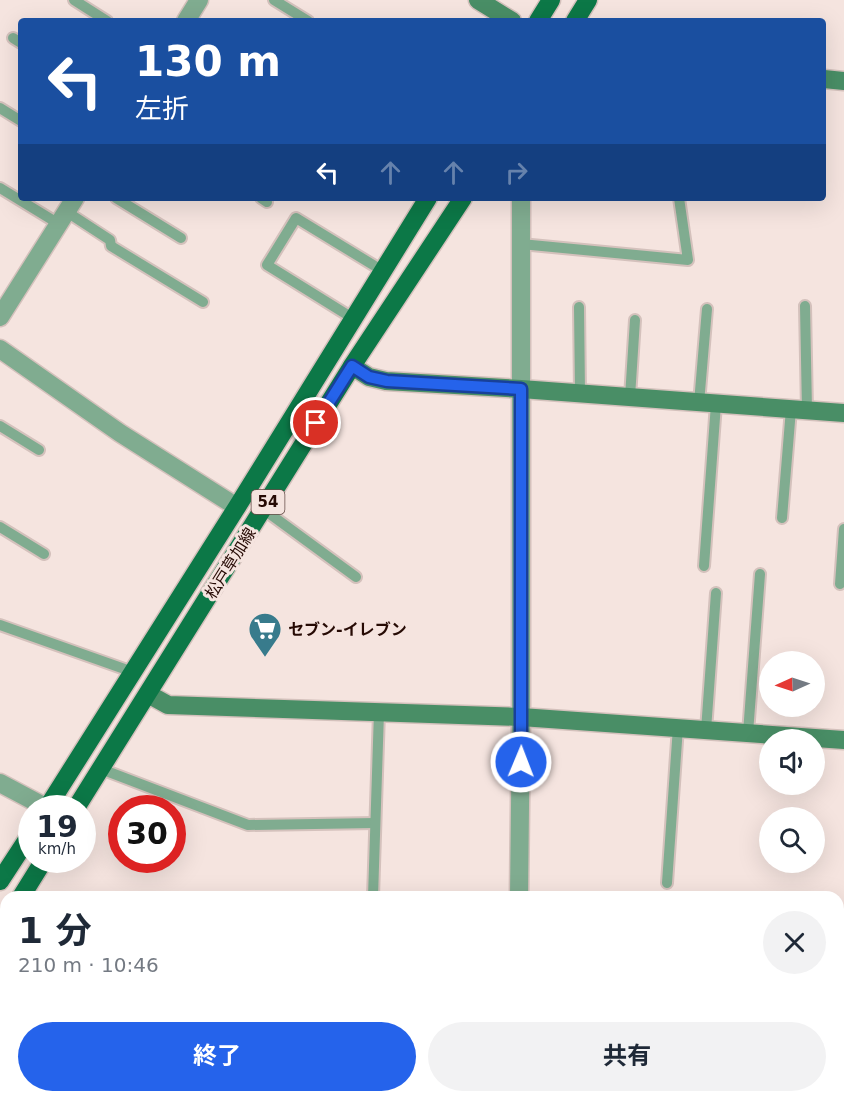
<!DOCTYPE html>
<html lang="ja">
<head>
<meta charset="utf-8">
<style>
	body { margin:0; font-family:"DejaVu Sans","Noto Sans JP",sans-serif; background:#f2f2f3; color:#1f2937; height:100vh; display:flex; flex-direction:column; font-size:22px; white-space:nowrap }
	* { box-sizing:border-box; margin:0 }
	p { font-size:20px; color:#747a83 }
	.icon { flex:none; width:33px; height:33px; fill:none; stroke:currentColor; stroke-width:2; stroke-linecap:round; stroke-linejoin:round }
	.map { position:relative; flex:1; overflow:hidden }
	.sheet { position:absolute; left:0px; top:891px; width:844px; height:212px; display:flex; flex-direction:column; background:#fff; border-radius:18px 18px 0 0; box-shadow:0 6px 24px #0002 }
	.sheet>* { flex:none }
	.hud { position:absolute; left:18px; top:18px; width:808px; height:183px; border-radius:6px; box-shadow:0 6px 24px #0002; background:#1a4fa0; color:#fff; overflow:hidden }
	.needle { width:39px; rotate:267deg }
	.fabs { position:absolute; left:759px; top:651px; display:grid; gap:12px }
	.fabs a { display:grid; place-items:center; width:66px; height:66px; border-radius:50%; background:#fff; box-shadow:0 6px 24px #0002; font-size:30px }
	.speed { position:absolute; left:18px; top:795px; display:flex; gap:12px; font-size:30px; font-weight:700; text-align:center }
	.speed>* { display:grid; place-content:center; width:78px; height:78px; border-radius:50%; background:#fff; box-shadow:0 6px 24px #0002; line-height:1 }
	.speed small { font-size:15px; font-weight:400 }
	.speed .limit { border:9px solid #d22; background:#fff; color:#111 }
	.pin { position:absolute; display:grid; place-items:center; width:51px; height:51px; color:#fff; margin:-26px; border:3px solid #fff; border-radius:50%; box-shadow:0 2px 6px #0007 }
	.me { position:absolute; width:66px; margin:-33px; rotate:1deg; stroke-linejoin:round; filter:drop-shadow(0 0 4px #0008) }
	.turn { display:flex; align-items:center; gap:21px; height:126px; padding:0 18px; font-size:27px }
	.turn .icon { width:78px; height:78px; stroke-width:2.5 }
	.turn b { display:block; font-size:42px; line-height:51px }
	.lanes { display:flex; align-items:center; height:57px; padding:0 18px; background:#0003; justify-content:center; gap:30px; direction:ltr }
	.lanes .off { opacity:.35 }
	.round { display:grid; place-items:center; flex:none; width:63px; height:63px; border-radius:32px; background:#f2f2f3 }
	.summary { display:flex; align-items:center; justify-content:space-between; height:102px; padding:0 18px }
	h1 { font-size:36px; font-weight:700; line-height:45px }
	.action { display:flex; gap:12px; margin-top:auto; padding:12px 18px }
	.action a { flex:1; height:69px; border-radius:36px; background:#2563eb; color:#fff; font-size:24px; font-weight:700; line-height:69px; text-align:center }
	.action a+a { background:#f2f2f3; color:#1f2937 }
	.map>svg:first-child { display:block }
	.water { fill:#2edafe }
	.building { fill:#673912 }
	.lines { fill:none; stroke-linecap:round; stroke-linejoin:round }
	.lane-casing { stroke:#d4c1bc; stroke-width:14 }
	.street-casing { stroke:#d4c1bc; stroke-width:21 }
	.secondary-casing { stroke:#d4c1bc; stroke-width:21 }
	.primary-casing { stroke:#d4c1bc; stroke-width:21 }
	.lane { stroke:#80ac90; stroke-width:10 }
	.street { stroke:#80ac90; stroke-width:18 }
	.secondary { stroke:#498e66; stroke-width:18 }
	.primary { stroke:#0c7847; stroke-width:18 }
	.route-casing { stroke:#184099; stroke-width:15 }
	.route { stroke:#2563eb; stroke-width:10 }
	.labels { text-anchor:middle; stroke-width:6; stroke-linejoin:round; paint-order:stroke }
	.shield { fill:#f5e4df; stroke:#644b46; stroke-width:1.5 }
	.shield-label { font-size:15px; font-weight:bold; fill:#260a04 }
	.street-label { font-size:16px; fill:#260a04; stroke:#f5e4df }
	.poi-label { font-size:16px; font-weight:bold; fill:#260a04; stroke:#f5e4df; text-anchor:start }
</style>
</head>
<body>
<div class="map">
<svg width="844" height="1102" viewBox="0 0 844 1102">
	<rect width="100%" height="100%" fill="#f5e4df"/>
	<polygon class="water" points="791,1096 791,1102 658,1102 658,1096"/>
	<polygon class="building" points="147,1096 174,1096 172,1102 145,1102"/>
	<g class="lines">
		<g class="lane-casing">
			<g id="lane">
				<polyline points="74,0 107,21"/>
				<polyline points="274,0 308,21"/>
				<polyline points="13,38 21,43"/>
				<polyline points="0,108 21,121"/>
				<polyline points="0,188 59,224"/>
				<polyline points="116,198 181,238"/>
				<polyline points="261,198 267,202"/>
				<polyline points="67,212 110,240 111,246 203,302"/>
				<polyline points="521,244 688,260 679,198"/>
				<polyline points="805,306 807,411"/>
				<polyline points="579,307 580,393"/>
				<polyline points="354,319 267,265 296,218 383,271"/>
				<polyline points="630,397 635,320"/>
				<polyline points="699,403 707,309"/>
				<polyline points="0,426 39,450"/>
				<polyline points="263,509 356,577"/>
				<polyline points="782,518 791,409"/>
				<polyline points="0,527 44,554"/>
				<polyline points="704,566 716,404"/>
				<polyline points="840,584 844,529"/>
				<polyline points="0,625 133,672"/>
				<polyline points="706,730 716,593"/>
				<polyline points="748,733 760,574"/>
				<polyline points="101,769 248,825 375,823"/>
				<polyline points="667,883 678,727"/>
				<polyline points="373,897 379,712"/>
				<polyline points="398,1102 399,1096"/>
			</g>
		</g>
		<g class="street-casing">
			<g id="street">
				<polyline points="186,21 199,0"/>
				<polyline points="0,317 75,198"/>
				<polyline points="0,349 120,433 237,507"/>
				<polyline points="0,783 47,808"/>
				<polyline points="519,897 521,717 521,198"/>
				<polyline points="0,980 6,969"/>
				<polyline points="507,1098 552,1096"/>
				<polyline points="805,1102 807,1096"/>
			</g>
		</g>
		<g class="secondary-casing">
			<g id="secondary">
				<polyline points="478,0 512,21"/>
				<polyline points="824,79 844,81"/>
				<polyline points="352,366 369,377 386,381 521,389 844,413"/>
				<polyline points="148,694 168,705 521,717 844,740"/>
				<polyline points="0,939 6,943"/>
				<polyline points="838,1066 844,1067"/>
			</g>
		</g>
		<g class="primary-casing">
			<g id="primary">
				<polyline points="538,21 551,0"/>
				<polyline points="575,21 588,0"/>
				<polyline points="47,808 237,507 428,198"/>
				<polyline points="76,808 352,366 463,198"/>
				<polyline points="0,881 32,832"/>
				<polyline points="21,897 44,860"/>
				<polyline points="0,930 6,921"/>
			</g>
		</g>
		<use href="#lane" class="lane"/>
		<use href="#street" class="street"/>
		<use href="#secondary" class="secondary"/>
		<use href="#primary" class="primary"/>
	</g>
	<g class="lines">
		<g class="route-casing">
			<polyline id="route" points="316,423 352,366 369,377 387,381 521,389 521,762"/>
		</g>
		<use href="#route" class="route"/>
	</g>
	<defs>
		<g id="supermarket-pin" transform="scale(1.725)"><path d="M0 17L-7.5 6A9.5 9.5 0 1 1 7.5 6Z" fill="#387b8c" stroke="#f5e4df"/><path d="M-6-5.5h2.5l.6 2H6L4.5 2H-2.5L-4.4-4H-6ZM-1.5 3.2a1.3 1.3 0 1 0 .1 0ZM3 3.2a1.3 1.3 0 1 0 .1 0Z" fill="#fff"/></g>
	</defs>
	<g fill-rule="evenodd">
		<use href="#supermarket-pin" x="265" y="629"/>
	</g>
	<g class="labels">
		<rect class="shield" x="251.5" y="490" width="33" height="24" rx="4.5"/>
		<g class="shield-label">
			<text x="268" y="507">54</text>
		</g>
		<g class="street-label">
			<text transform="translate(230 563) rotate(-58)" y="6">松戸草加線</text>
		</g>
		<g class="poi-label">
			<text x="288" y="635">セブン-イレブン</text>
		</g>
	</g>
</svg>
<div class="fabs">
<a><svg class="needle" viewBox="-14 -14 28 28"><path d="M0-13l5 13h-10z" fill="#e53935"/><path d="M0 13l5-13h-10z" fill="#747a83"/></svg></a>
<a><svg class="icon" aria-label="sound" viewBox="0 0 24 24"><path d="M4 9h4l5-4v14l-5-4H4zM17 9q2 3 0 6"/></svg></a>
<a><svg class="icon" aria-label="search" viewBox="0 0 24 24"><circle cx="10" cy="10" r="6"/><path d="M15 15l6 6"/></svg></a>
</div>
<div class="speed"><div>19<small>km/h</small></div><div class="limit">30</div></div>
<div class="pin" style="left:316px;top:423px;background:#d93025"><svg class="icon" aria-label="arrive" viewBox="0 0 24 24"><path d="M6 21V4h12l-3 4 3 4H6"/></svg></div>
<svg class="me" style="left:521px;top:762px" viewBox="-20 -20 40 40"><circle r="17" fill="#2563eb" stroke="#fff" stroke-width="3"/><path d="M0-11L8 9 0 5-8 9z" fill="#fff"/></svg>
<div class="hud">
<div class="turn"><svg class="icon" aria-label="left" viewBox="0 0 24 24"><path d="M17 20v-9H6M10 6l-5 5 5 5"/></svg><div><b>130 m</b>左折</div></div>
<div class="lanes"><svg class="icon" aria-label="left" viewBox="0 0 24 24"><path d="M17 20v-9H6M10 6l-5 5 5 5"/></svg><svg class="icon off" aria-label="ahead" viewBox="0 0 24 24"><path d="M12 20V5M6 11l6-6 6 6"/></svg><svg class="icon off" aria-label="ahead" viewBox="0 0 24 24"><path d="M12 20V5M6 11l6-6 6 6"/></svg><svg class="icon off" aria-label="right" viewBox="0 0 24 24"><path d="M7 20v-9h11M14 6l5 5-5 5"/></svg></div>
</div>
<section class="sheet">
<div class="summary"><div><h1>1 分</h1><p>210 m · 10:46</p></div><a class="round"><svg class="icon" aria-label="close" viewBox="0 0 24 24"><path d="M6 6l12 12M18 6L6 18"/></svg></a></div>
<div class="action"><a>終了</a><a>共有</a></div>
</section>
</div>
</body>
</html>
